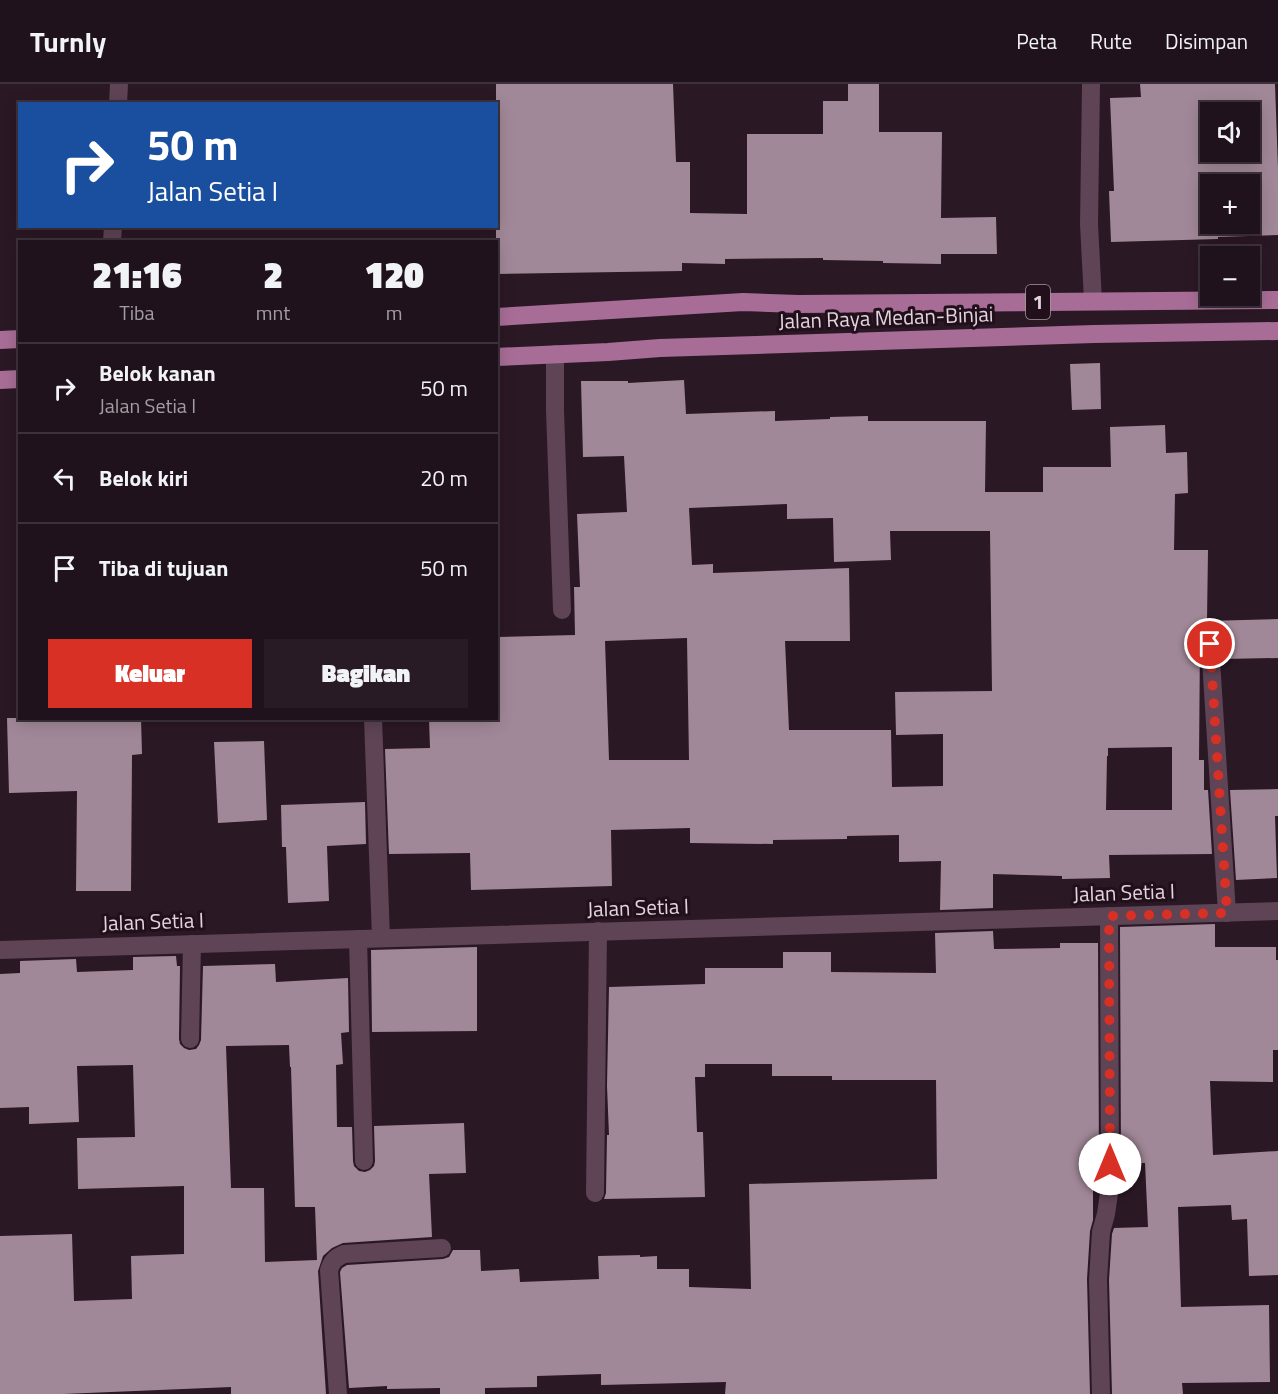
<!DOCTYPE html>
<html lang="id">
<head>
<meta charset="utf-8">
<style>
	body { margin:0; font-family:"Titillium Web",sans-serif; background:#281b25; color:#f1f3f6; height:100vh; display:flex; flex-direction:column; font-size:22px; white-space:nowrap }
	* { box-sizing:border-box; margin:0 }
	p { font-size:20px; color:#a29ea3 }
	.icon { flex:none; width:33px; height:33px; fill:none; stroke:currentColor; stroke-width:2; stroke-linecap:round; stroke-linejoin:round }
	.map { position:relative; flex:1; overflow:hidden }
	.side { position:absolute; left:18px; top:156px; width:480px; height:480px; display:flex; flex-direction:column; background:#20121c; border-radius:0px; box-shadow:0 3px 15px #0003,0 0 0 2px #3d323b }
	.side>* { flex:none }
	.guide { position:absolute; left:18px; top:18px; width:480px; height:126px; border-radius:0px; box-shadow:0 3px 15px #0003,0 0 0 2px #3d323b; background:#1a4fa0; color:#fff; overflow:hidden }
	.fabs { position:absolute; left:1200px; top:18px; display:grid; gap:12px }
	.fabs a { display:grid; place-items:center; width:60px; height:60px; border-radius:0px; background:#20121c; box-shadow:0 3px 15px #0003,0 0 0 2px #3d323b; font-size:30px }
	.pin { position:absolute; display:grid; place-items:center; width:51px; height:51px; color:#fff; margin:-26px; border:3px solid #fff; border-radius:50%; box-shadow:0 2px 6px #0007 }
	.me { position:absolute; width:66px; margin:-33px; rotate:0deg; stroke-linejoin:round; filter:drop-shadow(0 0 4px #0008) }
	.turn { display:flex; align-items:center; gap:21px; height:126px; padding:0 30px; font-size:27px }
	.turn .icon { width:78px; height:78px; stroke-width:2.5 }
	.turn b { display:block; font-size:42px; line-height:51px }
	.eta { display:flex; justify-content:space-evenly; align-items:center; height:102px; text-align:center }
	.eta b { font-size:36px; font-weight:800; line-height:42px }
	.cta { display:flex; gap:12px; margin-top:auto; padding:12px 30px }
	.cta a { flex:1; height:69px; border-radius:0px; background:#d93025; color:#fff; font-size:24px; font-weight:800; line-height:69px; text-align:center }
	.cta a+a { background:#281b25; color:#f1f3f6 }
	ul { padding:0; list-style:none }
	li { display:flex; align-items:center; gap:18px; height:90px; padding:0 30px; border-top:2px solid #3d323b }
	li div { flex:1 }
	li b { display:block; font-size:22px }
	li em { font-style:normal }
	header { display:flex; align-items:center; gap:36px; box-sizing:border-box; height:84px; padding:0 30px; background:#20121c; border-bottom:2px solid #3d323b }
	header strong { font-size:28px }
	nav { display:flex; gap:33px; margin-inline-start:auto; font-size:21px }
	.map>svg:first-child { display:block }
	.building { fill:#a18898; fill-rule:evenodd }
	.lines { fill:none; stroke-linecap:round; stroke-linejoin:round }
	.service { stroke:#5e4455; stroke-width:18 }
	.minor { stroke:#5e4455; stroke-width:18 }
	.trunk { stroke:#a86d96; stroke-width:18 }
	.route { stroke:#d93025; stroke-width:10; stroke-dasharray:0 18 }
	.labels { text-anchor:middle; stroke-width:6; stroke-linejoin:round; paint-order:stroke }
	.shield { fill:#210f1b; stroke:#a799a2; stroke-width:1.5 }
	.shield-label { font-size:20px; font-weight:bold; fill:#e1d4dc }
	.street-label { font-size:21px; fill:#e1d4dc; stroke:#210f1b }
</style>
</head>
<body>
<header>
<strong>Turnly</strong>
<nav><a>Peta</a><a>Rute</a><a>Disimpan</a></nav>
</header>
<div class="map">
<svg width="1278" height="1310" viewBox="0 0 1278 1310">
	<rect width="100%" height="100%" fill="#2b1825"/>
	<g class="building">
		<polygon points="496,0 673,0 676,78 690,78 690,129 747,130 747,50 823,50 823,17 848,17 848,0 879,0 879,48 942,48 941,134 996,133 997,170 941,170 941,180 883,179 883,177 823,176 823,174 725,175 725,180 682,179 682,187 496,190"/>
		<path d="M1140,0H1275L1278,85V151L1218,153V155L1111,158L1109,107H1114L1110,14L1141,13ZM1210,28H1250V68H1210ZM1210,100H1250V140H1210Z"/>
		<polygon points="1100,279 1101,325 1072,326 1070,280"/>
		<path d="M684,296L686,330L775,327V337L830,335V333L868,332V337H986L985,408H1043V383H1111L1110,343L1165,341L1166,369L1187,368L1188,409L1175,410L1174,466H1208L1207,537L1278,535V574L1222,575L1221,559L1220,554L1215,550L1209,549L1203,551L1200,556L1199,676H1204V706H1208L1212,770L1109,771L1110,794L1062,795V792L993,790V824L940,826L941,777L899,778V751L847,752V755L773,756V760L690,759V744L611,746L612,802L471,806L470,769L389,770L385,665L430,664L429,634H496V553L575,551L574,503H580L577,430L627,428L624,372L583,373L581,297H628V299ZM787,420V435L833,434L834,478L891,476L890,447H990L992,607L895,608L896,651L943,650V702L892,703L891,646H789L785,557H850L849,484L713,489V480L692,481L689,424ZM687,554L689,676H609L605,557ZM1172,663V726H1106L1107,672H1108V664Z"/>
		<polygon points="7,634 141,634 142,670 132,671 131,807 76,807 77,707 9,709"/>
		<polygon points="264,657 267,736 218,739 214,658"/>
		<polygon points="1278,705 1278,732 1275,732 1277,794 1236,796 1230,706"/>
		<polygon points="365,718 366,760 327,762 329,817 288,819 286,763 282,763 281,721"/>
		<polygon points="1215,840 1215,863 1276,863 1276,876 1278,876 1278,966 1273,966 1273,998 1210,997 1213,1071 1278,1067 1278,1191 1249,1192 1247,1135 1232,1136 1231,1121 1178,1123 1181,1223 1269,1221 1270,1298 1182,1299 1183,1310 1112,1310 1109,1196 1112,1150 1114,1144 1148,1143 1145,1079 1121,1079 1120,843"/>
		<polygon points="993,847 994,865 1060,864 1060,859 1098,859 1099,1079 1093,1079 1093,1136 1090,1147 1087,1195 1090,1310 725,1310 726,1298 601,1301 601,1290 537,1292 537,1303 485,1304 485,1310 440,1310 440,1304 387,1305 387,1302 349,1304 340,1188 342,1184 347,1181 443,1175 449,1173 453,1166 480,1166 481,1187 519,1185 520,1198 599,1195 598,1172 640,1171 640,1173 657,1172 657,1185 689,1185 689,1203 751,1205 749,1100 937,1095 936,996 832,996 832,992 772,992 772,980 705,980 705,993 695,993 697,1048 703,1048 705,1113 604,1115 606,1109 607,1051 609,1051 607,1002 609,903 705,900 705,884 783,884 783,868 831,868 831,888 936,889 935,849"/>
		<polygon points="477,863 477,947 372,948 371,866"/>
		<path d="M176,872L177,882H180L179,955L180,960L184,964L189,966L196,965L199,961L201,956L203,882L275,880L276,898L348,894L349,948L341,949L343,980L336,981L337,1043H352L353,1077L354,1082L359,1087L365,1088L370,1086L374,1082L375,1077L374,1042L464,1039L466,1089L429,1090L432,1153L343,1159L332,1164L323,1172L318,1187L326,1310H231V1303L63,1310H0V1152L72,1150L74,1217L132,1215L131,1172L184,1170V1102L78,1105L77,1054L135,1053L133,981L77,982L79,1038L29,1040V1023L0,1024V890L20,889V877L76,875L77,888L133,886V873ZM289,961L290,983H291L295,1123H315L317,1176L265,1178L264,1104H231L226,962Z"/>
	</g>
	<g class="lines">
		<g class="service">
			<polyline points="1091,0 1089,140 1093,217"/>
			<polyline points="555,270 555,326 562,526"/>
			<polyline points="358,855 364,1077"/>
			<polyline points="190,955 192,860"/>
			<polyline points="595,1109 598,847"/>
		</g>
		<g class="minor">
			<polyline points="118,20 119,0"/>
			<polyline points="112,158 113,142"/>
			<polyline points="1210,560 1227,829"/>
			<polyline points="373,634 381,854"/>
			<polyline points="0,866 1278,827"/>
			<path d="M338,1310L329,1186C332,1177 335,1174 344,1170L442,1164"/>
			<polyline points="1101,1310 1098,1196 1101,1148 1106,1130 1110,1102 1109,832"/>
		</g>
		<g class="trunk">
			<polyline points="496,233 743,218 798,220 1278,216"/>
			<polyline points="0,256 20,255"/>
			<polyline points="496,273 608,268 660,264 1094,250 1278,247"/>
			<polyline points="0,296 20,295"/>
		</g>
	</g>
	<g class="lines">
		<polyline class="route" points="1110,1080 1109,832 1227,829 1210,560"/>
	</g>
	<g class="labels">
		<rect class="shield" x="1026" y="201" width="24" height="34" rx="4.5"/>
		<g class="shield-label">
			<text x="1038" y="225">1</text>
		</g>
		<g class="street-label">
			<text transform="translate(886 234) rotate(-2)" y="7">Jalan Raya Medan-Binjai</text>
			<text transform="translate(1124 809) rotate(-2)" y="7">Jalan Setia I</text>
			<text transform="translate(638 824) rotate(-2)" y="7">Jalan Setia I</text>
			<text transform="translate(153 838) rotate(-2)" y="7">Jalan Setia I</text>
		</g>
	</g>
</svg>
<div class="fabs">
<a><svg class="icon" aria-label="sound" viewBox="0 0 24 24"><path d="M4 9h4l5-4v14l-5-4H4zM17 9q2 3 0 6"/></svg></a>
<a>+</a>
<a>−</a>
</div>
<div class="pin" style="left:1210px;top:560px;background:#d93025"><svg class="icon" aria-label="arrive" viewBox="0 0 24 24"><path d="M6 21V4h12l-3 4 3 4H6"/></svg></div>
<svg class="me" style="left:1110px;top:1080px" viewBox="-20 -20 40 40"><circle r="19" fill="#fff"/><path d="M0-13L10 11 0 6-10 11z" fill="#d93025"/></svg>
<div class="guide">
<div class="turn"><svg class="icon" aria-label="right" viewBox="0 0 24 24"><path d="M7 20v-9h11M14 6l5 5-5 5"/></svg><div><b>50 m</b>Jalan Setia I</div></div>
</div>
<section class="side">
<div class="eta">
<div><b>21:16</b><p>Tiba</p></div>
<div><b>2</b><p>mnt</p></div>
<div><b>120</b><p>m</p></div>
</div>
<ul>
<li><svg class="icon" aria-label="right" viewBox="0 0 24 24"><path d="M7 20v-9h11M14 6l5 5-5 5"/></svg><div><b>Belok kanan</b><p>Jalan Setia I</p></div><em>50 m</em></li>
<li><svg class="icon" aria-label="left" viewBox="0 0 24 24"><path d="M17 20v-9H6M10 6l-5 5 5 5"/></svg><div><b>Belok kiri</b></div><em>20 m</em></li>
<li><svg class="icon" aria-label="arrive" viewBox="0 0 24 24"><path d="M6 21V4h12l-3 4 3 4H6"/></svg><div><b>Tiba di tujuan</b></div><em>50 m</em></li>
</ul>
<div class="cta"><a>Keluar</a><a>Bagikan</a></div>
</section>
</div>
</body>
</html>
